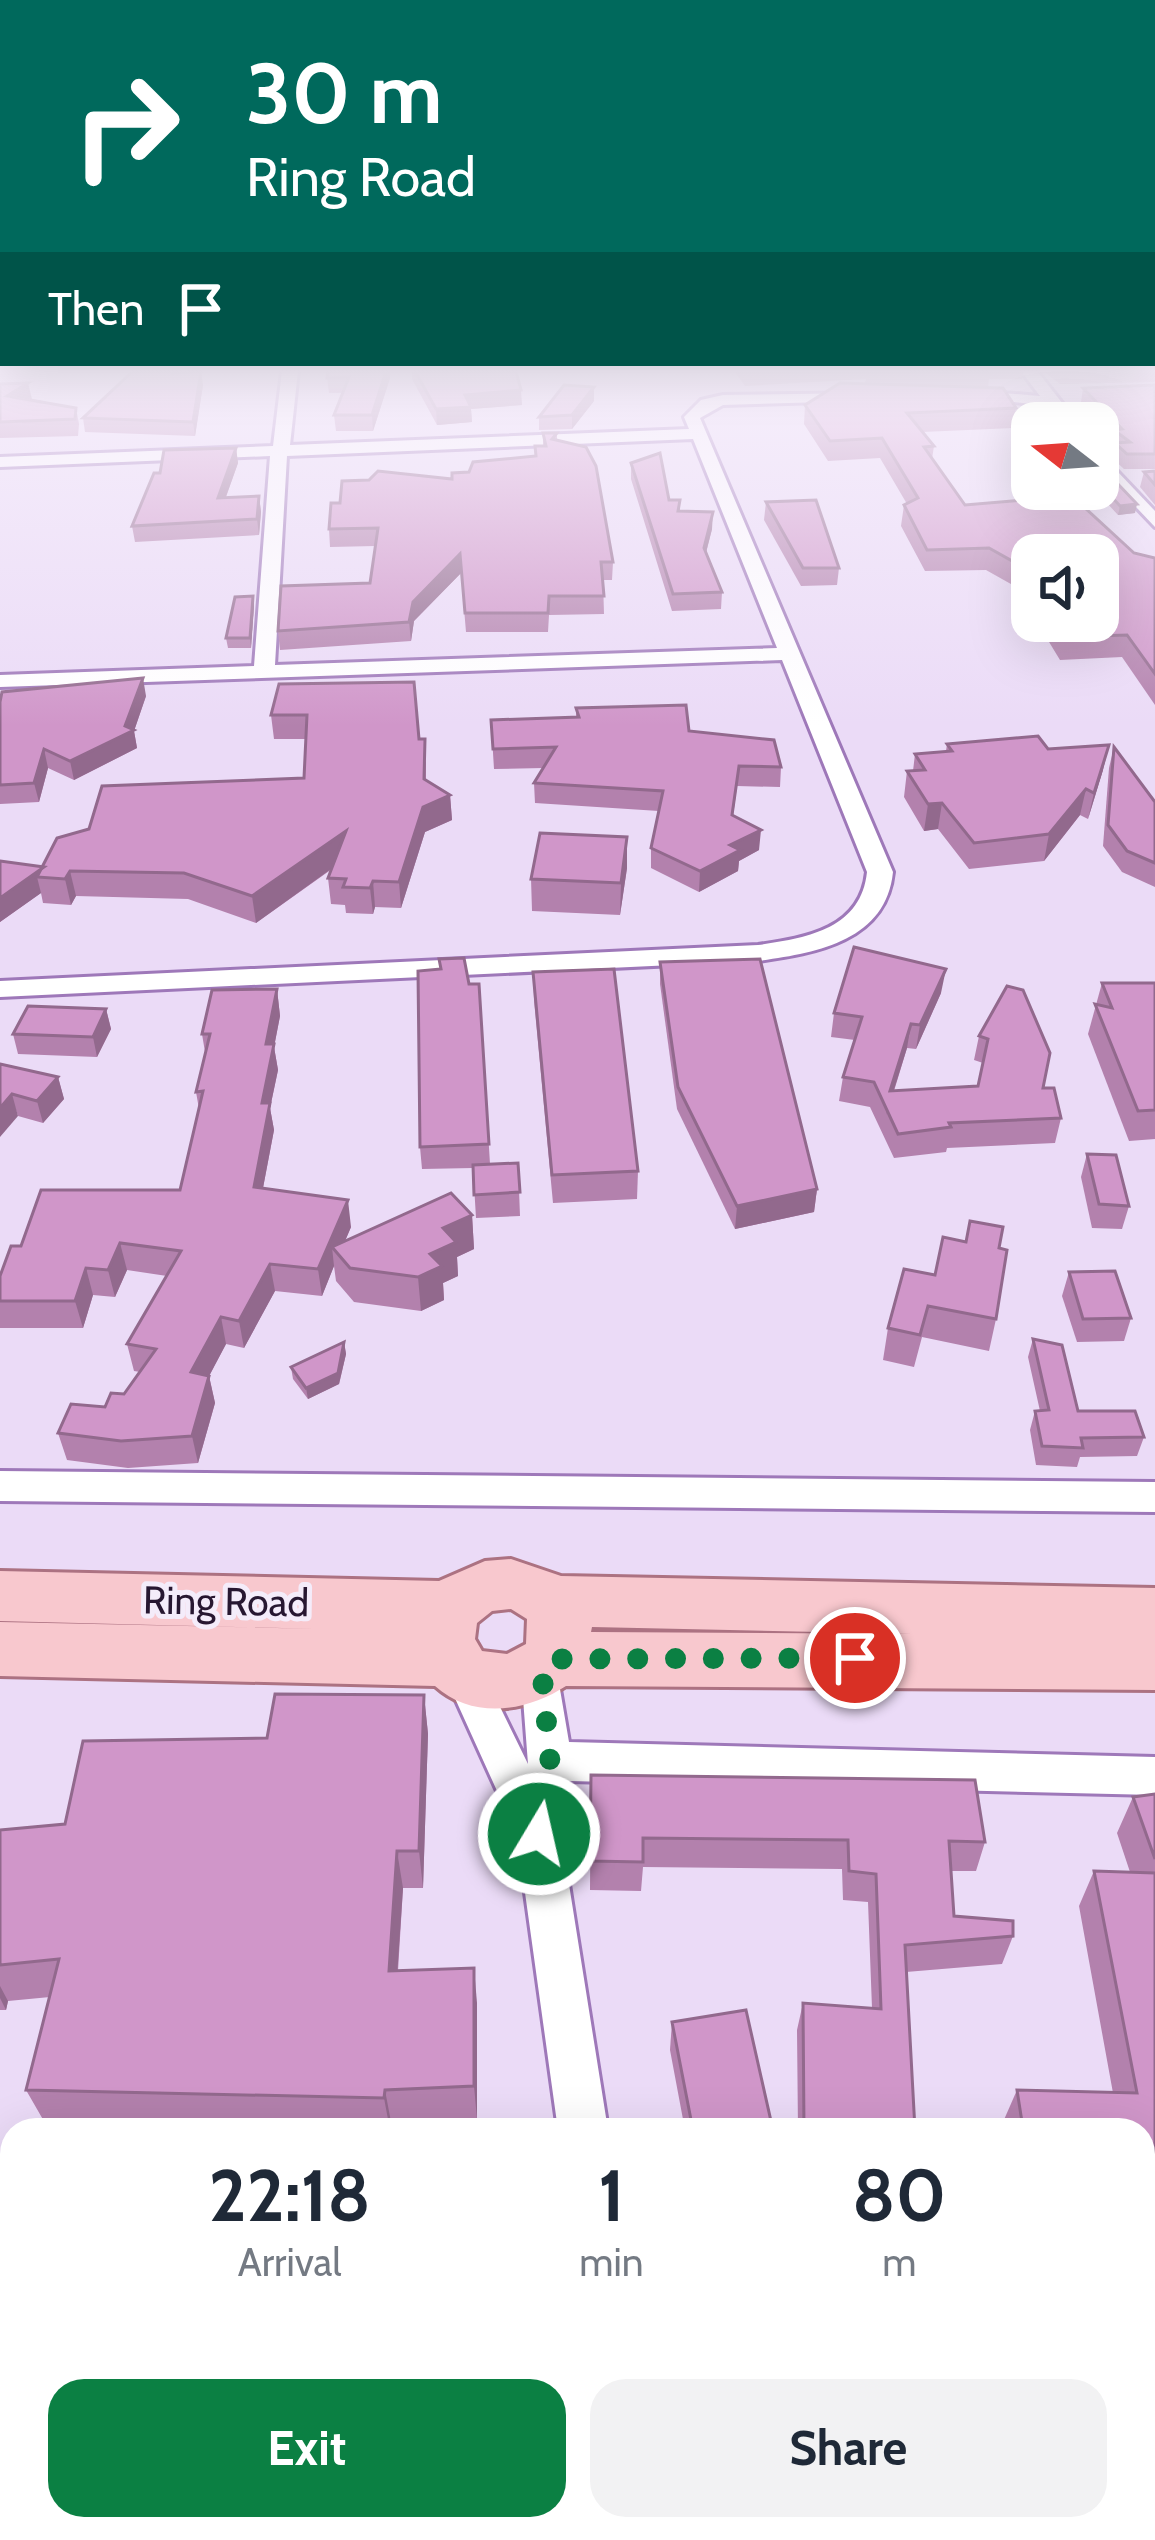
<!DOCTYPE html>
<html lang="en">
<head>
<meta charset="utf-8">
<style>
	body { margin:0; font-family:Cabin,sans-serif; background:#f2f2f3; color:#1f2937; height:100vh; display:flex; flex-direction:column; font-size:45px; white-space:nowrap }
	* { box-sizing:border-box; margin:0 }
	p { font-size:39px; color:#747a83 }
	.icon { flex:none; width:66px; height:66px; fill:none; stroke:currentColor; stroke-width:2; stroke-linecap:round; stroke-linejoin:round }
	.map { position:relative; flex:1; overflow:hidden }
	.sheet { position:absolute; left:0px; top:2118px; width:1155px; height:423px; display:flex; flex-direction:column; background:#fff; border-radius:36px 36px 0 0; box-shadow:0 12px 48px #0002 }
	.sheet>* { flex:none }
	.top-card { position:absolute; left:0px; top:0px; width:1155px; height:366px; box-shadow:0 12px 48px #0002; background:#00695c; color:#fff; overflow:hidden }
	.needle { width:78px; rotate:287deg }
	.buttons { position:absolute; left:1011px; top:402px; display:grid; gap:24px }
	.buttons a { display:grid; place-items:center; width:108px; height:108px; border-radius:24px; background:#fff; box-shadow:0 12px 48px #0002; font-size:60px }
	.pin { position:absolute; display:grid; place-items:center; width:102px; height:102px; color:#fff; margin:-51px; border:6px solid #fff; border-radius:50%; box-shadow:0 3px 12px #0007 }
	.me { position:absolute; width:132px; margin:-66px; rotate:9deg; stroke-linejoin:round; filter:drop-shadow(0 0 9px #0008) }
	.turn { display:flex; align-items:center; gap:42px; height:252px; padding:0 48px; font-size:54px }
	.turn .icon { width:156px; height:156px; stroke-width:2.5 }
	.turn b { display:block; font-size:84px; line-height:102px }
	.then { display:flex; align-items:center; height:114px; padding:0 48px; background:#0003; gap:24px; font-size:45px }
	.eta { display:flex; justify-content:space-evenly; align-items:center; height:204px; text-align:center }
	.eta b { font-size:72px; font-weight:700; line-height:84px }
	.button { display:flex; gap:24px; margin-top:auto; padding:24px 48px }
	.button a { flex:1; height:138px; border-radius:36px; background:#0b8043; color:#fff; font-size:48px; font-weight:700; line-height:138px; text-align:center }
	.button a+a { background:#f2f2f3; color:#1f2937 }
	.map>svg:first-child { display:block }
	.lines { fill:none; stroke-linecap:round; stroke-linejoin:round }
	.minor-casing { stroke:#9e78b9; stroke-width:6 }
	.primary-casing { stroke:#ac7282; stroke-width:6 }
	.minor { fill:#fff; fill-rule:evenodd }
	.primary { fill:#f8c8ce; fill-rule:evenodd }
	.wall { fill:#b381ad }
	.shaded-wall { fill:#92698d }
	.building { fill:#d096c9; stroke:#92698d; stroke-width:3 }
	.route { stroke:#0b8043; stroke-width:21; stroke-dasharray:0 37.8 }
	.labels { text-anchor:middle; stroke-width:10; stroke-linejoin:round; paint-order:stroke }
	.street-label { font-size:39px; fill:#271731; stroke:#f4ecfa }
</style>
</head>
<body>
<div class="map">
<svg width="1155" height="2540" viewBox="0 0 1155 2540">
	<rect width="100%" height="100%" fill="#ebdbf7"/>
	<g class="lines">
		<g class="minor-casing">
			<g id="minor">
				<path d="M282,371H298L290,445L689,429L684,417L701,400L723,395L865,393L859,401L723,405L700,418L893,872C886,941 816,953 758,961L0,997V981L758,945C807,938 861,929 867,872L782,660L0,687V675L254,666L270,456L0,467V457L273,446ZM693,439L777,648L275,665L287,456Z"/>
				<polygon points="1021,371 1037,371 1078,423 1062,423 1048,406 956,395 964,390 1040,396"/>
				<polygon points="1098,451 1155,511 1155,527 1098,467"/>
				<polygon points="0,1471 1155,1482 1155,1512 0,1501"/>
				<polygon points="541,1654 555,1660 569,1742 1155,1757 1155,1795 569,1781 561,1834 608,2130 558,2130 517,1835 444,1674 450,1662 464,1656 478,1662 528,1764 521,1672 527,1660"/>
				<polygon points="12,2219 12,2271 0,2273 0,2221"/>
				<polygon points="613,2529 671,2529 672,2540 614,2540"/>
			</g>
		</g>
		<g class="primary-casing">
			<path id="primary" d="M511,1559L561,1576L1155,1588V1690L566,1686C526,1712 473,1720 435,1686L0,1676V1622L320,1629L0,1621V1571L439,1581L485,1561ZM492,1611L511,1609L527,1619L526,1644L507,1654L482,1651L475,1639L477,1623ZM592,1627L913,1634L591,1632Z"/>
		</g>
		<use href="#minor" class="minor"/>
		<use href="#primary" class="primary"/>
	</g>
	<g class="wall">
		<polygon points="412,371 516,371 522,405 471,409 472,422 437,425 412,379"/>
		<polygon points="734,371 1023,371 1022,379 989,379 988,387 1016,408 1013,428 922,432 934,446 932,459 965,505 1155,558 1155,705 1122,657 1060,660 1046,637 1049,621 1098,621 1098,555 1032,555 1032,596 986,570 925,571 901,526 904,505 907,504 880,458 828,461 804,424 805,405 865,383 866,379 745,386"/>
		<polygon points="1043,371 1155,371 1155,382 1060,384"/>
		<polygon points="327,378 390,378 373,431 336,431 334,415 343,393 329,393"/>
		<polygon points="0,384 32,399 76,408 79,424 78,436 0,438"/>
		<polygon points="203,385 195,436 85,432 83,418"/>
		<polygon points="1155,385 1155,469 1124,469 1112,458 1114,447 1111,445 1112,437 1081,402 1083,388"/>
		<polygon points="594,401 572,429 539,430 539,417"/>
		<polygon points="543,433 557,433 557,440 613,562 612,580 603,580 604,614 549,615 548,632 466,632 461,573 414,621 411,641 280,650 278,631 370,583 375,546 330,547 329,529 340,503 452,479 469,472 535,456 535,446 543,446"/>
		<polygon points="236,448 238,463 226,497 259,496 261,512 259,535 135,542 132,526 160,473"/>
		<polygon points="631,463 669,500 680,500 680,511 712,529 706,553 722,592 721,609 672,611 631,479"/>
		<polygon points="1098,463 1135,513 1118,515 1094,489 1098,489"/>
		<polygon points="1155,471 1155,505 1140,487 1144,472"/>
		<polygon points="766,502 839,568 837,585 801,586 764,520"/>
		<polygon points="253,596 254,606 251,648 228,648 226,638"/>
		<polygon points="279,684 419,739 426,763 426,781 450,795 452,820 425,832 401,908 375,907 373,914 346,913 345,905 331,904 328,878 332,869 256,923 188,899 76,896 71,905 43,903 41,893 0,922 0,861 42,867 304,778 306,739 274,739 271,715"/>
		<polygon points="146,696 134,731 137,748 74,780 48,768 39,802 0,804 0,702"/>
		<polygon points="576,708 689,731 781,767 780,787 737,786 733,816 759,850 739,861 738,871 699,892 651,868 651,848 659,811 535,803 534,783 543,768 494,769 491,720 576,717"/>
		<polygon points="947,744 1048,749 1103,770 1088,819 1080,815 1044,861 969,869 938,829 924,831 904,797 907,771 913,771 915,754 946,751"/>
		<polygon points="1114,747 1155,802 1155,887 1122,872 1103,846 1109,768"/>
		<polygon points="627,868 620,915 532,911 531,879"/>
		<polygon points="439,959 469,984 479,984 490,1164 518,1163 520,1216 476,1218 473,1168 422,1169 420,1147 440,969"/>
		<polygon points="660,962 817,1189 814,1212 735,1229 677,1109 660,984"/>
		<polygon points="533,972 638,1171 637,1199 553,1203 534,1000"/>
		<polygon points="1102,983 1155,983 1155,1139 1129,1141 1088,1034"/>
		<polygon points="1007,986 1043,1088 1061,1118 1055,1143 947,1148 946,1152 894,1158 870,1107 839,1101 843,1077 855,1040 831,1037 834,1013 941,993 916,1049 907,1048 894,1091 978,1086 983,1063 974,1060 979,1036"/>
		<polygon points="277,989 280,1016 274,1047 278,1070 270,1108 274,1130 263,1188 351,1227 345,1241 472,1215 474,1249 457,1257 458,1276 443,1283 444,1300 421,1311 354,1302 336,1281 334,1266 322,1296 275,1291 244,1348 226,1344 209,1376 215,1403 198,1463 128,1468 67,1460 58,1433 124,1394 140,1372 134,1371 127,1344 167,1276 127,1270 115,1297 93,1295 83,1328 0,1328 0,1276 180,1190 199,1109 196,1092 205,1052 202,1034"/>
		<polygon points="106,1009 111,1029 97,1057 18,1054 13,1034"/>
		<polygon points="0,1064 58,1077 64,1099 43,1123 18,1116"/>
		<polygon points="1087,1154 1129,1206 1122,1229 1092,1228 1081,1177"/>
		<polygon points="999,1248 996,1319 989,1351 922,1337 914,1367 883,1360 888,1328"/>
		<polygon points="1069,1272 1131,1318 1124,1341 1077,1342 1062,1296"/>
		<polygon points="1033,1339 1078,1411 1144,1437 1137,1456 1080,1457 1077,1467 1036,1465 1030,1430 1035,1411 1040,1411 1028,1357"/>
		<polygon points="344,1342 346,1354 339,1384 308,1399 293,1379 291,1367"/>
		<polygon points="424,1695 428,1734 423,1888 403,1888 398,1971 477,2003 477,2119 391,2122 390,2130 45,2123 26,2090 50,1997 8,2001 6,2010 0,2010 0,1830 65,1824 267,1738"/>
		<polygon points="591,1775 985,1842 976,1871 951,1871 954,1916 1013,1936 1002,1964 906,1972 915,2130 798,2130 797,2030 803,2003 872,2008 868,1902 843,1900 842,1869 643,1867 641,1891 590,1890"/>
		<polygon points="1155,1794 1155,2206 1150,2206 1152,2213 1143,2226 1143,2130 964,2130 968,2121 1003,2122 1017,2090 1113,2093 1079,1906 1094,1871 1130,1872 1117,1833 1133,1797"/>
		<polygon points="672,2022 773,2130 685,2130 670,2050"/>
		<polygon points="853,2529 1143,2529 1155,2540 855,2540"/>
	</g>
	<g class="shaded-wall">
		<polygon points="201,371 203,385 195,436 193,422"/>
		<polygon points="386,371 390,371 390,378 373,431 372,415"/>
		<polygon points="28,383 32,399 7,396"/>
		<polygon points="594,387 594,401 572,429 572,415"/>
		<polygon points="521,390 522,405 471,409 472,422 437,425 436,409 465,395"/>
		<polygon points="236,448 238,463 220,513 218,498"/>
		<polygon points="259,496 261,512 259,535 257,519"/>
		<polygon points="1137,504 1135,513 1118,515 1120,506"/>
		<polygon points="713,512 712,529 703,564 704,548"/>
		<polygon points="460,554 461,573 414,621 411,641 409,622 413,602"/>
		<polygon points="253,596 254,606 251,648 250,638"/>
		<polygon points="143,678 146,696 134,731 137,748 74,780 70,761 125,726"/>
		<polygon points="1109,745 1103,770 1088,819 1094,793"/>
		<polygon points="44,749 48,768 39,802 34,783"/>
		<polygon points="1086,789 1080,815 1044,861 1049,834"/>
		<polygon points="450,795 452,820 425,832 401,908 399,882 423,807"/>
		<polygon points="942,803 938,829 924,831 928,804"/>
		<polygon points="761,830 759,850 739,861 738,871 699,892 700,871 730,845"/>
		<polygon points="346,831 349,856 256,923 252,896"/>
		<polygon points="627,837 627,868 620,915 621,883"/>
		<polygon points="44,867 37,877 41,893 0,922 0,898"/>
		<polygon points="70,871 76,896 71,905 65,879"/>
		<polygon points="373,881 375,907 373,914 370,888"/>
		<polygon points="946,969 941,993 916,1049 920,1025"/>
		<polygon points="277,989 280,1016 274,1047 278,1070 270,1108 274,1130 258,1214 254,1187 266,1044"/>
		<polygon points="106,1009 111,1029 97,1057 93,1037"/>
		<polygon points="911,1024 907,1048 886,1115 890,1091"/>
		<polygon points="58,1077 64,1099 43,1123 37,1101"/>
		<polygon points="12,1094 18,1116 0,1137 0,1108"/>
		<polygon points="817,1189 814,1212 735,1229 737,1206"/>
		<polygon points="348,1200 351,1227 339,1255 332,1247 334,1266 322,1296 318,1269"/>
		<polygon points="472,1215 474,1249 457,1257 458,1276 443,1283 444,1300 421,1311 418,1277 443,1228"/>
		<polygon points="120,1243 127,1270 115,1297 108,1270"/>
		<polygon points="270,1264 275,1291 244,1348 239,1321"/>
		<polygon points="86,1268 93,1295 83,1328 75,1301"/>
		<polygon points="221,1317 226,1344 197,1399 191,1372"/>
		<polygon points="344,1342 346,1354 339,1384 308,1399 306,1388"/>
		<polygon points="209,1376 215,1403 198,1463 192,1436"/>
		<polygon points="424,1695 428,1734 423,1888 419,1851"/>
		<polygon points="397,1851 403,1888 395,2006 389,1971"/>
		<polygon points="474,1968 477,2003 477,2119 474,2086"/>
		<polygon points="0,1986 8,2001 6,2010 0,1998"/>
		<polygon points="385,2090 391,2122 390,2130 384,2098"/>
		<polygon points="0,2469 9,2479 4,2540 0,2540"/>
	</g>
	<g class="building">
		<polygon points="133,371 178,371 175,373 201,371 193,422 83,418"/>
		<polygon points="328,371 386,371 372,415 334,415 349,377 327,378"/>
		<polygon points="415,371 516,371 521,390 465,395 471,407 436,409"/>
		<polygon points="910,371 988,371 990,373"/>
		<polygon points="28,383 7,396 76,408 75,419 0,422 0,384"/>
		<polygon points="840,383 1003,388 1016,408 907,413 934,446 924,447 965,505 1072,496 1134,553 1155,558 1155,674 1127,635 1064,637 1054,621 1098,621 1098,555 1032,555 1032,572 989,548 927,550 904,505 918,498 882,438 830,441 805,405"/>
		<polygon points="564,385 594,387 572,415 539,417"/>
		<polygon points="1155,385 1155,454 1127,454 1115,443 1130,442 1114,430 1122,429 1083,388"/>
		<polygon points="543,433 557,433 552,439 586,447 596,466 613,562 601,562 604,596 549,596 548,613 465,613 460,554 413,602 409,622 278,631 281,586 370,583 378,528 329,529 331,503 340,503 342,481 369,480 378,471 452,479 452,473 469,472 473,462 536,456 535,446 546,446"/>
		<polygon points="236,448 218,498 259,496 257,519 132,526 154,473 160,473 164,450"/>
		<polygon points="660,453 669,500 680,500 678,511 713,512 704,548 722,592 673,594 631,463"/>
		<polygon points="1098,463 1137,504 1120,506 1098,482"/>
		<polygon points="1155,471 1155,485 1144,472"/>
		<polygon points="816,500 839,568 803,568 766,502"/>
		<polygon points="253,596 250,638 226,638 235,597"/>
		<polygon points="143,678 125,726 134,730 70,761 44,749 34,783 0,785 0,702 2,692"/>
		<polygon points="414,682 419,739 425,739 424,779 450,795 423,807 399,882 373,881 370,888 343,887 346,879 328,878 346,831 252,896 184,873 70,871 65,879 37,877 57,838 89,829 102,786 304,778 307,715 271,715 279,684"/>
		<polygon points="686,705 689,731 774,740 781,767 739,766 732,815 761,830 730,845 740,850 700,871 651,848 663,791 534,783 556,747 493,749 491,720 579,717 576,708"/>
		<polygon points="1038,736 1048,749 1109,745 1094,793 1086,789 1049,834 974,843 942,803 928,804 907,771 925,770 915,754 952,751 947,744"/>
		<polygon points="1114,747 1155,802 1155,863 1127,851 1108,825"/>
		<polygon points="540,833 627,837 621,883 531,879"/>
		<polygon points="0,861 44,867 0,898"/>
		<polygon points="854,947 946,969 920,1025 911,1024 890,1091 978,1086 988,1039 979,1036 1007,986 1023,990 1050,1053 1043,1088 1054,1088 1061,1118 949,1123 951,1127 898,1134 874,1082 843,1077 862,1017 834,1013"/>
		<polygon points="464,958 469,984 479,984 489,1144 420,1147 418,971 441,969 439,959"/>
		<polygon points="760,959 817,1189 737,1206 678,1087 660,962"/>
		<polygon points="614,969 638,1171 552,1175 533,972"/>
		<polygon points="1102,983 1155,983 1155,1110 1138,1111 1095,1004 1112,1008"/>
		<polygon points="277,989 266,1044 274,1044 262,1103 270,1103 254,1187 348,1200 318,1269 270,1264 239,1321 221,1317 191,1372 209,1376 192,1436 121,1441 58,1433 71,1404 105,1407 111,1393 124,1394 156,1349 127,1344 181,1251 120,1243 108,1270 86,1268 75,1301 0,1301 0,1276 11,1246 21,1246 41,1190 180,1190 203,1091 196,1092 210,1034 202,1034 212,990"/>
		<polygon points="28,1006 106,1009 93,1037 13,1034"/>
		<polygon points="0,1064 58,1077 37,1101 12,1094 0,1108"/>
		<polygon points="1087,1154 1116,1155 1129,1206 1099,1204"/>
		<polygon points="518,1163 520,1192 474,1195 473,1165"/>
		<polygon points="451,1193 472,1215 443,1228 456,1242 430,1254 442,1266 418,1277 350,1268 332,1247"/>
		<polygon points="970,1221 1003,1227 999,1248 1007,1250 996,1319 928,1306 920,1335 888,1328 904,1269 935,1275 943,1237 966,1242"/>
		<polygon points="1115,1271 1131,1318 1083,1319 1069,1272"/>
		<polygon points="1033,1339 1062,1345 1078,1411 1135,1411 1144,1437 1081,1438 1083,1448 1042,1446 1035,1411 1049,1410"/>
		<polygon points="344,1342 338,1373 306,1388 291,1367"/>
		<polygon points="275,1694 424,1695 419,1851 397,1851 389,1971 474,1968 474,2086 385,2090 384,2098 26,2090 59,1959 0,1965 0,1830 65,1824 83,1741 267,1738"/>
		<polygon points="591,1775 975,1780 985,1842 949,1841 954,1916 1013,1921 1013,1936 905,1945 915,2130 804,2130 803,2003 881,2009 876,1874 849,1871 848,1840 643,1838 643,1862 590,1861"/>
		<polygon points="1155,1794 1155,1859 1133,1797"/>
		<polygon points="1094,1871 1155,1873 1155,2176 1144,2176 1152,2213 1143,2213 1143,2130 969,2130 968,2121 1022,2122 1017,2090 1137,2093"/>
		<polygon points="746,2010 773,2130 693,2130 672,2022"/>
		<polygon points="1143,2245 1148,2266 1143,2266"/>
		<polygon points="1143,2416 1155,2467 1155,2540 868,2540 867,2529 1143,2529"/>
		<polygon points="438,2529 509,2529 510,2540 438,2540"/>
	</g>
	<linearGradient id="sky" x2="0" y2="1"><stop stop-color="#66b2ce"/><stop offset="0.51" stop-color="#f6effb"/><stop offset="1" stop-color="#f6effb" stop-opacity="0"/></linearGradient>
	<rect width="1155" height="726" fill="url(#sky)"/>
	<g class="lines">
		<polyline class="route" points="539,1834 550,1761 542,1672 554,1659 855,1658"/>
	</g>
	<g class="labels">
		<g class="street-label">
			<text transform="translate(226 1601) rotate(1)" y="14">Ring Road</text>
		</g>
	</g>
</svg>
<div class="buttons">
<a><svg class="needle" viewBox="-14 -14 28 28"><path d="M0-13l5 13h-10z" fill="#e53935"/><path d="M0 13l5-13h-10z" fill="#747a83"/></svg></a>
<a><svg class="icon" aria-label="sound" viewBox="0 0 24 24"><path d="M4 9h4l5-4v14l-5-4H4zM17 9q2 3 0 6"/></svg></a>
</div>
<div class="pin" style="left:855px;top:1658px;background:#d93025"><svg class="icon" aria-label="arrive" viewBox="0 0 24 24"><path d="M6 21V4h12l-3 4 3 4H6"/></svg></div>
<svg class="me" style="left:539px;top:1834px" viewBox="-20 -20 40 40"><circle r="17" fill="#0b8043" stroke="#fff" stroke-width="3"/><path d="M0-11L8 9 0 5-8 9z" fill="#fff"/></svg>
<div class="top-card">
<div class="turn"><svg class="icon" aria-label="right" viewBox="0 0 24 24"><path d="M7 20v-9h11M14 6l5 5-5 5"/></svg><div><b>30 m</b>Ring Road</div></div>
<div class="then">Then<svg class="icon" aria-label="arrive" viewBox="0 0 24 24"><path d="M6 21V4h12l-3 4 3 4H6"/></svg></div>
</div>
<section class="sheet">
<div class="eta">
<div><b>22:18</b><p>Arrival</p></div>
<div><b>1</b><p>min</p></div>
<div><b>80</b><p>m</p></div>
</div>
<div class="button"><a>Exit</a><a>Share</a></div>
</section>
</div>
</body>
</html>
